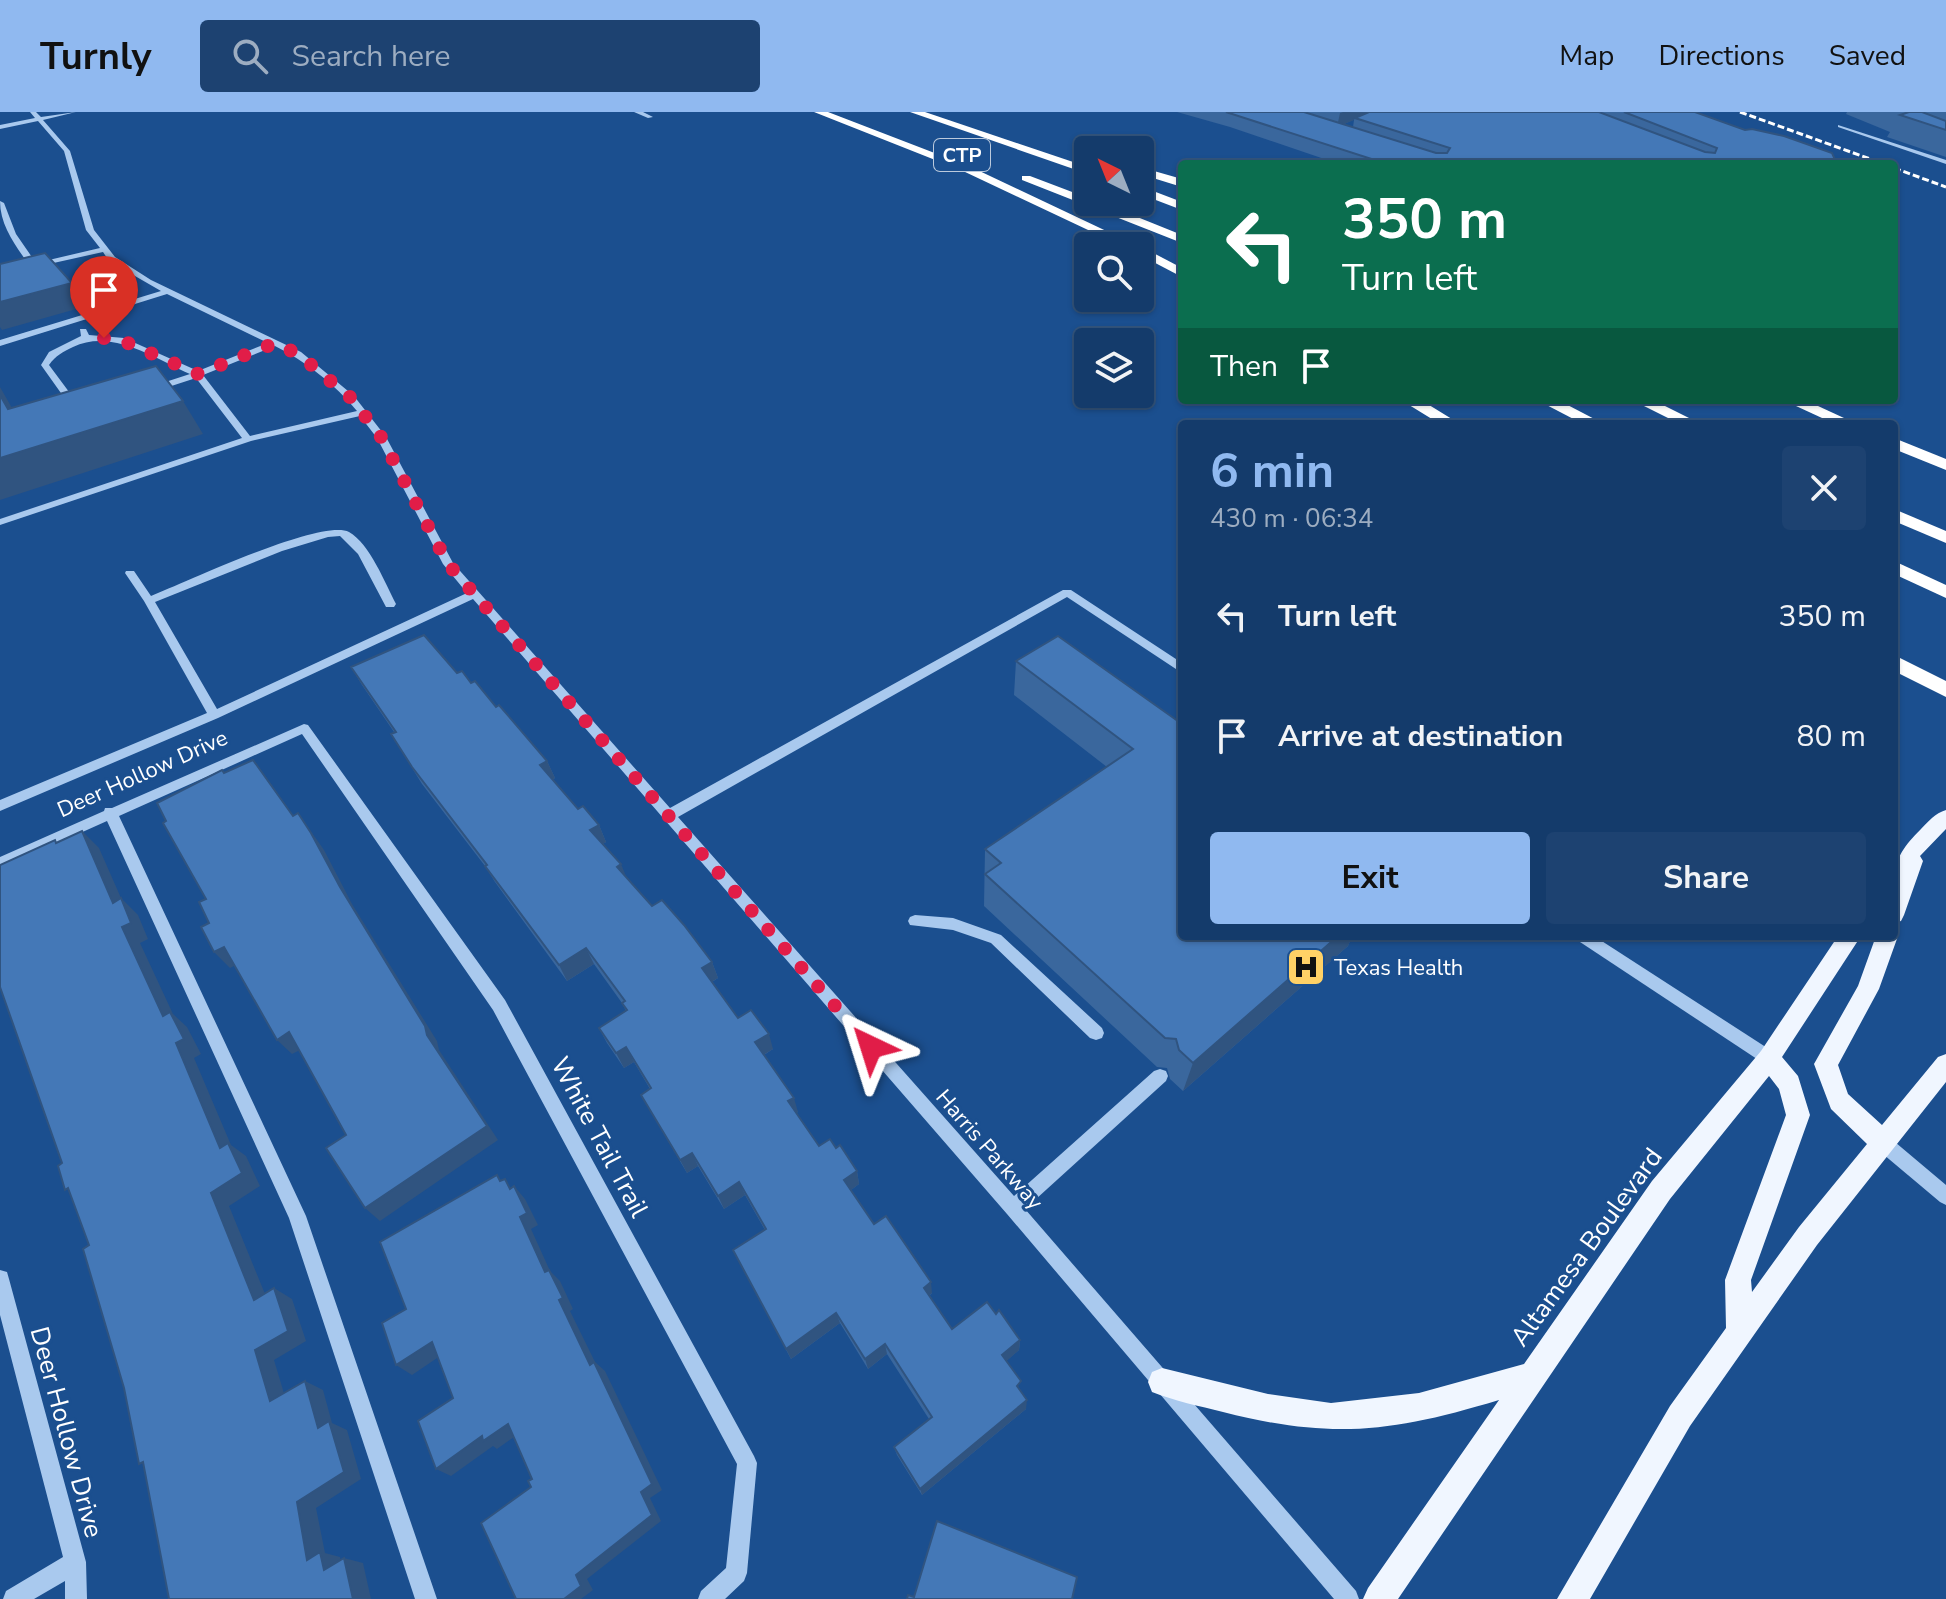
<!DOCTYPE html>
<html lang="en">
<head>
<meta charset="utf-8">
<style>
	body { margin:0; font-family:"Nunito Sans",sans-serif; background:#1d4271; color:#f1f3f6; height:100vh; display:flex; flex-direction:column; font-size:30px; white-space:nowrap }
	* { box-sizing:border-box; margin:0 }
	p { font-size:26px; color:#9dadc1 }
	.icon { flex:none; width:44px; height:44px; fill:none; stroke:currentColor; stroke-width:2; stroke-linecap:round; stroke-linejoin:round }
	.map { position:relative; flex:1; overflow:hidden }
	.panel { position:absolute; left:1178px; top:308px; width:720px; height:520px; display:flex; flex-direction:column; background:#143b6b; border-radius:8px; box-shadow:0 2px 6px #0004,0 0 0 2px #33557e }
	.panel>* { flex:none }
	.top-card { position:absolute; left:1178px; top:48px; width:720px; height:244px; border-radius:8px; box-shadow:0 2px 6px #0004,0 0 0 2px #33557e; background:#0b6e4f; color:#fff; overflow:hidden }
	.needle { width:52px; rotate:317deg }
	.fabs { position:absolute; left:1074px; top:24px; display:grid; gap:16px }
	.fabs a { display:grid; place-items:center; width:80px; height:80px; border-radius:8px; background:#143b6b; box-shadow:0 2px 6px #0004,0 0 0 2px #33557e; font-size:40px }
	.pin { position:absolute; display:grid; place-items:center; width:68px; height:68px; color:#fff; margin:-82px -34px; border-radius:50% 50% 50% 0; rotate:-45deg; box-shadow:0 0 8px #0007 }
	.pin .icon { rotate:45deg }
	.me { position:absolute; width:88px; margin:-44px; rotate:319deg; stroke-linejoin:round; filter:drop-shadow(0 0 6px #0008) }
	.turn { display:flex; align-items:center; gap:28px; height:168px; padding:0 32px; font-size:36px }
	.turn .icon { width:104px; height:104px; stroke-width:2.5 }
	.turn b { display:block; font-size:56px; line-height:68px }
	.then { display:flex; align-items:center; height:76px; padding:0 32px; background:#0003; gap:16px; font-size:30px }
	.round { display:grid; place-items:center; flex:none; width:84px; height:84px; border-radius:8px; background:#1d4271 }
	.summary { display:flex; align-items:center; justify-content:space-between; height:136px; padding:0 32px }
	h1 { font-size:48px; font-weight:700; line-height:60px; color:#90b9f0 }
	.action { display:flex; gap:16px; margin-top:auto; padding:16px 32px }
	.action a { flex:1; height:92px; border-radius:8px; background:#90b9f0; color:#111; font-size:32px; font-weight:700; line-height:92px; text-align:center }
	.action a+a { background:#1d4271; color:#f1f3f6 }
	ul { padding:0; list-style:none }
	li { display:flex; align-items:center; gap:24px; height:120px; padding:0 32px }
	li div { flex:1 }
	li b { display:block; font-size:30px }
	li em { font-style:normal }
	header { display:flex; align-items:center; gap:48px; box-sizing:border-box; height:112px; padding:0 40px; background:#90b9f0; color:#111 }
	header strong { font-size:38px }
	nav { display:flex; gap:44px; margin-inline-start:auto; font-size:28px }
	.search { width:560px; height:72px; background:#1d4271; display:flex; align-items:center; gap:20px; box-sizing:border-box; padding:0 28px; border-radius:8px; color:#9dadc1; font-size:30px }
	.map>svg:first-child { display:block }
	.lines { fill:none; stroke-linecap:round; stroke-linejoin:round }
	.minor { fill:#a9c9ee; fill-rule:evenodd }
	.major { fill:#f0f6ff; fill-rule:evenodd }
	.highway { fill:#fff; fill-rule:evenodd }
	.rail { stroke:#fff; stroke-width:3; stroke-dasharray:7 3; stroke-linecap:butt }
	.wall { fill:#3a679d; fill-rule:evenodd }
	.shaded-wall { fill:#305480 }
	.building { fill:#4478b7; stroke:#305480; stroke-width:2 }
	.route { stroke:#e11d48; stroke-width:14; stroke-dasharray:0 25.2 }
	.labels { text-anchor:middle; stroke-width:6; stroke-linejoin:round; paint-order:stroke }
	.shield { fill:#1b4f8f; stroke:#bbcadd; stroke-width:2 }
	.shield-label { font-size:20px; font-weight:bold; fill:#fff }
	.street-label { font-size:22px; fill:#fff; stroke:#1b4f8f }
	.poi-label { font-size:22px; fill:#fff; stroke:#1b4f8f; text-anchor:start }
	.near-street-label { font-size:26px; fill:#fff; stroke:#1b4f8f }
</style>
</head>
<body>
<header>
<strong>Turnly</strong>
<div class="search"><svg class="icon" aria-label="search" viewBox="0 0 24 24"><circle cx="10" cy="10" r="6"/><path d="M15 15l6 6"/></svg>Search here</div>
<nav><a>Map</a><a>Directions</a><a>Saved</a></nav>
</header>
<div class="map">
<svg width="1946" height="1487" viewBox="0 0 1946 1487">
	<rect width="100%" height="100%" fill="#1b4f8f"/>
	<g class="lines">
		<g class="minor">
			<path d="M30,0H36L41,5L76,0L43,8L70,39L94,118L115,145L151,168L301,240L354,284L386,325L453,451L670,696L1063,478H1071L1182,551V561L1067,485L678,705L1014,1084L1154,959L1160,957L1166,959L1168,964L1166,969L1025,1097L1356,1479L1359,1487H1334L1007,1102L473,487L218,606L0,699V688L207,601L144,489L125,461L126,459H134L151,484C184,471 321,406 349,420C370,432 385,471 396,492L394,495H386L358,442L340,424L328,425L282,439L155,490L217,597L467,481L443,452L377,326L360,304L251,329L0,413V407L242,326L196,266L156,279H150V275L190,262C155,246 111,216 73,235C63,240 56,243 49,253L81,296L73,298L41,253L49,240L81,224L80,217H86L89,223L124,226L198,259L268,231L167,182L0,234V228L161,179L109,149L103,140L31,156C17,135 0,115 0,89L4,91L16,122L36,151L100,136L86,118L64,39L38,9L0,17V13L35,6ZM275,234C305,249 336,273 357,299L250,324L203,263Z"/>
			<polygon points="634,0 643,0 653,5 648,6"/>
			<polygon points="1838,13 1946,48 1946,52 1838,15"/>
			<polygon points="304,612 308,613 505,888 754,1344 757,1351 747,1461 744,1469 725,1487 698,1487 701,1479 726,1456 737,1352 493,898 302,622 119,704 306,1104 437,1487 415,1487 289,1106 107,709 0,757 0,745 104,699 105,696 112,696"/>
			<polygon points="915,803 953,806 1001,823 1102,916 1104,921 1102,926 1096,928 1090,926 991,831 953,818 910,813 908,809 910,805"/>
			<polygon points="1575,824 1594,824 1775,941 1777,946 1775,951 1769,953 1763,951 1577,828"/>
			<polygon points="1883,1023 1889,1025 1946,1073 1946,1093 1940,1090 1877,1037 1874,1031 1877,1025"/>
			<polygon points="0,1158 7,1160 9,1167 86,1450 87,1487 65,1487 65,1469 34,1487 3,1487 6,1479 63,1445 0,1203"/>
		</g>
		<g class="major">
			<path d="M1946,698V717L1920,744L1923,749L1904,803L1901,809L1894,811C1894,767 1886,751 1921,717C1928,710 1935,701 1946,698Z"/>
			<path d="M1895,818L1898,824L1879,877L1838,953L1848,982L1882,1013L1938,945L1946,942V970L1817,1133L1690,1314L1590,1487H1557L1670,1294L1726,1216L1725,1168L1786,1003L1779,977L1769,964L1670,1087L1398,1487H1363L1368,1476L1499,1288C1393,1320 1332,1328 1223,1300C1199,1294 1175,1289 1152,1280L1148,1270L1152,1260L1162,1256L1268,1282L1331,1291L1419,1281L1524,1252L1652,1069L1761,939L1838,824H1861L1782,945L1798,964L1810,1003L1751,1168L1752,1180L1799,1115L1867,1032L1831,997L1814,952L1858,874L1876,824H1894Z"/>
		</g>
		<g class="highway">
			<polygon points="814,0 828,0 971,55 1138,134 1122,134 963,59"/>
			<polygon points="910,0 925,0 1088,55 1088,62"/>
			<polygon points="1140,55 1182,67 1182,75 1140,62"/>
			<polygon points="1022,64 1030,64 1088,86 1088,90 1100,90 1182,123 1182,131 1022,68"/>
			<polygon points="1140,74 1182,90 1182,98 1140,82"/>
			<polygon points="1140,134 1182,156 1182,165 1140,143"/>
			<polygon points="1401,288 1421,288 1460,312 1440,312"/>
			<polygon points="1537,288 1558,288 1604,312 1583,312"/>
			<polygon points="1632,288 1653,288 1701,312 1680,312"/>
			<polygon points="1783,288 1805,288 1857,312 1835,312"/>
			<polygon points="1894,326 1946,347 1946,358 1894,337"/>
			<polygon points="1894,397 1946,419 1946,431 1894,409"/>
			<polygon points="1894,449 1946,473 1946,486 1894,462"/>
			<polygon points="1894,543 1946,569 1946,585 1894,559"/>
		</g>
		<g class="rail">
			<polyline points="1740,0 1884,52"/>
			<polyline points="1894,56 1946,75"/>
		</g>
	</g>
	<g class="wall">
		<path d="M1177,0H1695L1837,52H1339L1230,15ZM1353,8H1354L1353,15L1344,12Z"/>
		<polygon points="1847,0 1946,0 1946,45 1887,25 1890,20 1846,2"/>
		<polygon points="1016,549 1182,612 1182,824 1352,824 1348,834 1183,979 1170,967 1167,956 1157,955 984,794 985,737 1107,655 1014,583"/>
		<polygon points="351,555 457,561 471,571 496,595 547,649 555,666 552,668 578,697 599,713 606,730 603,732 626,765 652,794 712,850 718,866 712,870 738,906 773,937 764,943 798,1000 796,1001 819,1034 836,1036 857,1059 859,1072 851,1078 874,1112 932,1181 929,1184 952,1217 996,1202 1020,1228 1019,1238 1006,1249 1020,1278 1026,1297 922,1383 897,1343 894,1335 929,1307 887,1242 868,1257 840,1211 791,1247 733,1138 765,1118 745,1083 724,1097 698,1054 687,1061 641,983 650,977 634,950 624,956 607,931 599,916 626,899 622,891 594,852 567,869 495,770 485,754 422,672 391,622 394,620 362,573"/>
	</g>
	<g class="shaded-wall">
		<polygon points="1343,0 1374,0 1355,6 1354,8 1337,15 1340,1"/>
		<polygon points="72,171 87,194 2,218 0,215 0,190"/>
		<polygon points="0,275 32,331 8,297 0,283"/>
		<polygon points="183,289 203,322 0,388 0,346"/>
		<polygon points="547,649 555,666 548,670 540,653"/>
		<polygon points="298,701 324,738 352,792 437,929 439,938 498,1028 380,1109 365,1096 427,923 340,775"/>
		<polygon points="599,713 606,730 598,735 590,718"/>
		<polygon points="82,719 99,736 121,786 138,803 148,827 140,831 173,902 187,915 201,942 194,946 231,1033 246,1044 260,1074 229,1094 272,1199 254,1188 211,1081 220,1036 122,815"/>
		<polygon points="621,752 628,769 617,755"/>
		<polygon points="1338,824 1352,824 1348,834 1183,979 1193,951"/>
		<polygon points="224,835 240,851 230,856 214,840"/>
		<polygon points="586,836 594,852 567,869 559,853"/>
		<polygon points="712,850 718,866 708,872 702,856"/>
		<polygon points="289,920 304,936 292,942 277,928"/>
		<polygon points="769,922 773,937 760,945 755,930"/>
		<polygon points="626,935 634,950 624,956 616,941"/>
		<polygon points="794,986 798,1000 792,1003 788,989"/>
		<polygon points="692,1041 698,1054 687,1061 680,1048"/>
		<polygon points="857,1059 859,1072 847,1081 844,1068"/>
		<polygon points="739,1070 745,1083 724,1097 718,1084"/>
		<polygon points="514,1074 525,1087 538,1113 531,1117 550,1159 560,1169 573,1197 570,1199 595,1250 605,1259 662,1378 650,1386 661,1409 587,1467 593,1478 581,1487 564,1487 576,1463 641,1380 590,1253 545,1160 520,1105"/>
		<polygon points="931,1170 932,1181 925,1187 924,1176"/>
		<polygon points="274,1176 292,1187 306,1229 274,1248 289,1298 270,1289 255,1238"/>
		<polygon points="836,1201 840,1211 791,1247 786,1237"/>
		<polygon points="1020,1228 1019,1238 1002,1253 1002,1243"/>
		<polygon points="432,1230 446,1240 412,1263 396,1253"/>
		<polygon points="885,1232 887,1242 868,1257 865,1247"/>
		<polygon points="305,1269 323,1278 332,1311 347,1318 361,1367 316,1396 325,1441 340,1445 343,1463 324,1458 307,1448 297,1390 318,1316"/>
		<polygon points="1027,1288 1026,1297 922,1383 920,1377"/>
		<polygon points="508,1312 521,1320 497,1337 493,1334 451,1364 436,1357 482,1324"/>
		<polygon points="344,1446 363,1451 371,1487 353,1487"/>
	</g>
	<g class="building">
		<polygon points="1226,0 1304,0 1436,41 1447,41 1450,36 1355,6 1369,0 1599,0 1705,40 1715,41 1717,36 1624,0 1695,0 1745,18 1752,17 1784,24 1832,41 1837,52 1387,52"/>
		<polygon points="1909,0 1922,0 1946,9 1946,18 1900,3"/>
		<polygon points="45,141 72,171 0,190 0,152"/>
		<polygon points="156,254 183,289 0,346 0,283 8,297"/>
		<polygon points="424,523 457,561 462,559 471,571 475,569 496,595 499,593 547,649 540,653 578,697 583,694 599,713 590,718 621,752 617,755 652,794 662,788 684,813 712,850 702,856 738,906 751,898 769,922 755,930 794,986 788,989 819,1034 830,1027 836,1036 840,1033 857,1059 844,1068 874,1112 886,1104 931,1170 924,1176 952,1217 987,1190 996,1202 999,1198 1020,1228 1002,1243 1021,1269 1017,1274 1027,1288 920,1377 894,1335 932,1305 885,1232 865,1247 836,1201 786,1237 733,1138 766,1117 739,1070 718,1084 692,1041 680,1048 641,983 651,976 626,935 616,941 599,916 627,898 622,891 625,889 586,836 559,853 485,754 487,753 412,655 391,622 396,620 351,555"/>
		<polygon points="1058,524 1182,612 1182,824 1338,824 1193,951 1179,938 1176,927 1165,926 985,762 1001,751 985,737 1133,637 1016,549"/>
		<polygon points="253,648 293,704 298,701 311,721 340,775 425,914 427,923 487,1014 365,1096 326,1036 346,1023 289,920 277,928 224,835 214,840 201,815 209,811 199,790 206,787 163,711 166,709 157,691 222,658 224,661"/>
		<polygon points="82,719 113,791 121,786 131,811 122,815 163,904 170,900 184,927 176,931 220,1036 228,1031 242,1061 211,1081 254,1188 274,1176 288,1219 255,1238 270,1289 305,1269 318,1316 329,1309 344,1360 297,1390 307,1448 320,1440 324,1458 344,1446 353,1487 169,1487 143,1350 139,1352 124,1276 83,1137 89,1133 68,1076 65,1078 58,1054 62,1051 0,875 0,753 55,728 56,731"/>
		<polygon points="497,1063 500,1069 505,1067 510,1077 514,1074 527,1101 520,1105 545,1160 549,1158 563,1186 559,1188 590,1253 594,1250 652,1372 641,1380 652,1403 576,1463 581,1474 564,1487 516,1487 481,1411 531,1375 528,1369 532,1367 508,1312 483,1329 482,1324 436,1357 418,1309 453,1286 432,1230 396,1253 382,1211 406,1197 380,1130"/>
		<polygon points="937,1409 1077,1465 1072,1487 907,1487 908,1483 914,1485"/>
	</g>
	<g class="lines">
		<polyline class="route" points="104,226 121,228 198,262 275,231 298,242 351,286 381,325 448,452 871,935"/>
	</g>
	<defs>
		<g id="hospital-square" transform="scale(2)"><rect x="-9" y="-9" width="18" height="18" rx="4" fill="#ffd166" stroke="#1b4f8f"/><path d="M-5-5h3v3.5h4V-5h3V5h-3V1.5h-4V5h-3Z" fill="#111"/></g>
	</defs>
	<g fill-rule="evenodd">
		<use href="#hospital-square" x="1306" y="855"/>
	</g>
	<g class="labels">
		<rect class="shield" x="934" y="27" width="56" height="32" rx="6"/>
		<g class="shield-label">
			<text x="962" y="50">CTP</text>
		</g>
		<g class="street-label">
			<text transform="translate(142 661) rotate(-24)" y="8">Deer Hollow Drive</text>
			<text transform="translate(990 1037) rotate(49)" y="8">Harris Parkway</text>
		</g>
		<g class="poi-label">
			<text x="1334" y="863">Texas Health</text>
		</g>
		<g class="near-street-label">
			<text transform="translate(600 1025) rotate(62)" y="9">White Tail Trail</text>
			<text transform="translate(1586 1135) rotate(-54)" y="9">Altamesa Boulevard</text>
			<text transform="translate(67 1320) rotate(75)" y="9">Deer Hollow Drive</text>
		</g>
	</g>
</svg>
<div class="fabs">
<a><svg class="needle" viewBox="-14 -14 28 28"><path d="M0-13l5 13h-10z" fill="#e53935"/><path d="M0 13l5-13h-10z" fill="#9dadc1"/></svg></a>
<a><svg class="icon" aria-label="search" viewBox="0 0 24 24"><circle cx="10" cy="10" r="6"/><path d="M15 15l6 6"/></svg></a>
<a><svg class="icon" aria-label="layers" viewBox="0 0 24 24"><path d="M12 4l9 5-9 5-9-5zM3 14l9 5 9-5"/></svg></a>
</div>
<div class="pin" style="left:104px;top:226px;background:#d93025"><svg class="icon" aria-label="arrive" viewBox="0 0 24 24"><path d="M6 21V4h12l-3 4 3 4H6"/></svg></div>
<svg class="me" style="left:871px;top:935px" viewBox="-20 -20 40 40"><path d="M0-17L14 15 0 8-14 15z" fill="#e11d48" stroke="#fff" stroke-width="4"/></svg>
<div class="top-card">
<div class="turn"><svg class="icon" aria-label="left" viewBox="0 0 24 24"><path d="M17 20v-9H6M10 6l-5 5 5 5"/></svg><div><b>350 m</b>Turn left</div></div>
<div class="then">Then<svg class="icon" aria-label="arrive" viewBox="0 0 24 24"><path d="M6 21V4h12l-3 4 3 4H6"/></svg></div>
</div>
<section class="panel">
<div class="summary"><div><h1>6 min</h1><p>430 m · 06:34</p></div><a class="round"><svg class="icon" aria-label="close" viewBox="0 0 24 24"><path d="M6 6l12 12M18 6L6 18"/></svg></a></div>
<ul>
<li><svg class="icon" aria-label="left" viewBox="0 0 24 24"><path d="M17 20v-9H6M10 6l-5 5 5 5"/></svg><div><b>Turn left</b></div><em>350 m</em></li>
<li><svg class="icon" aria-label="arrive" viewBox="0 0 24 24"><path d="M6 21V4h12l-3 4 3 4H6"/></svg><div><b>Arrive at destination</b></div><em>80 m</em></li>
</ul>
<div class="action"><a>Exit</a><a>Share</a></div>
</section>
</div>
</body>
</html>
